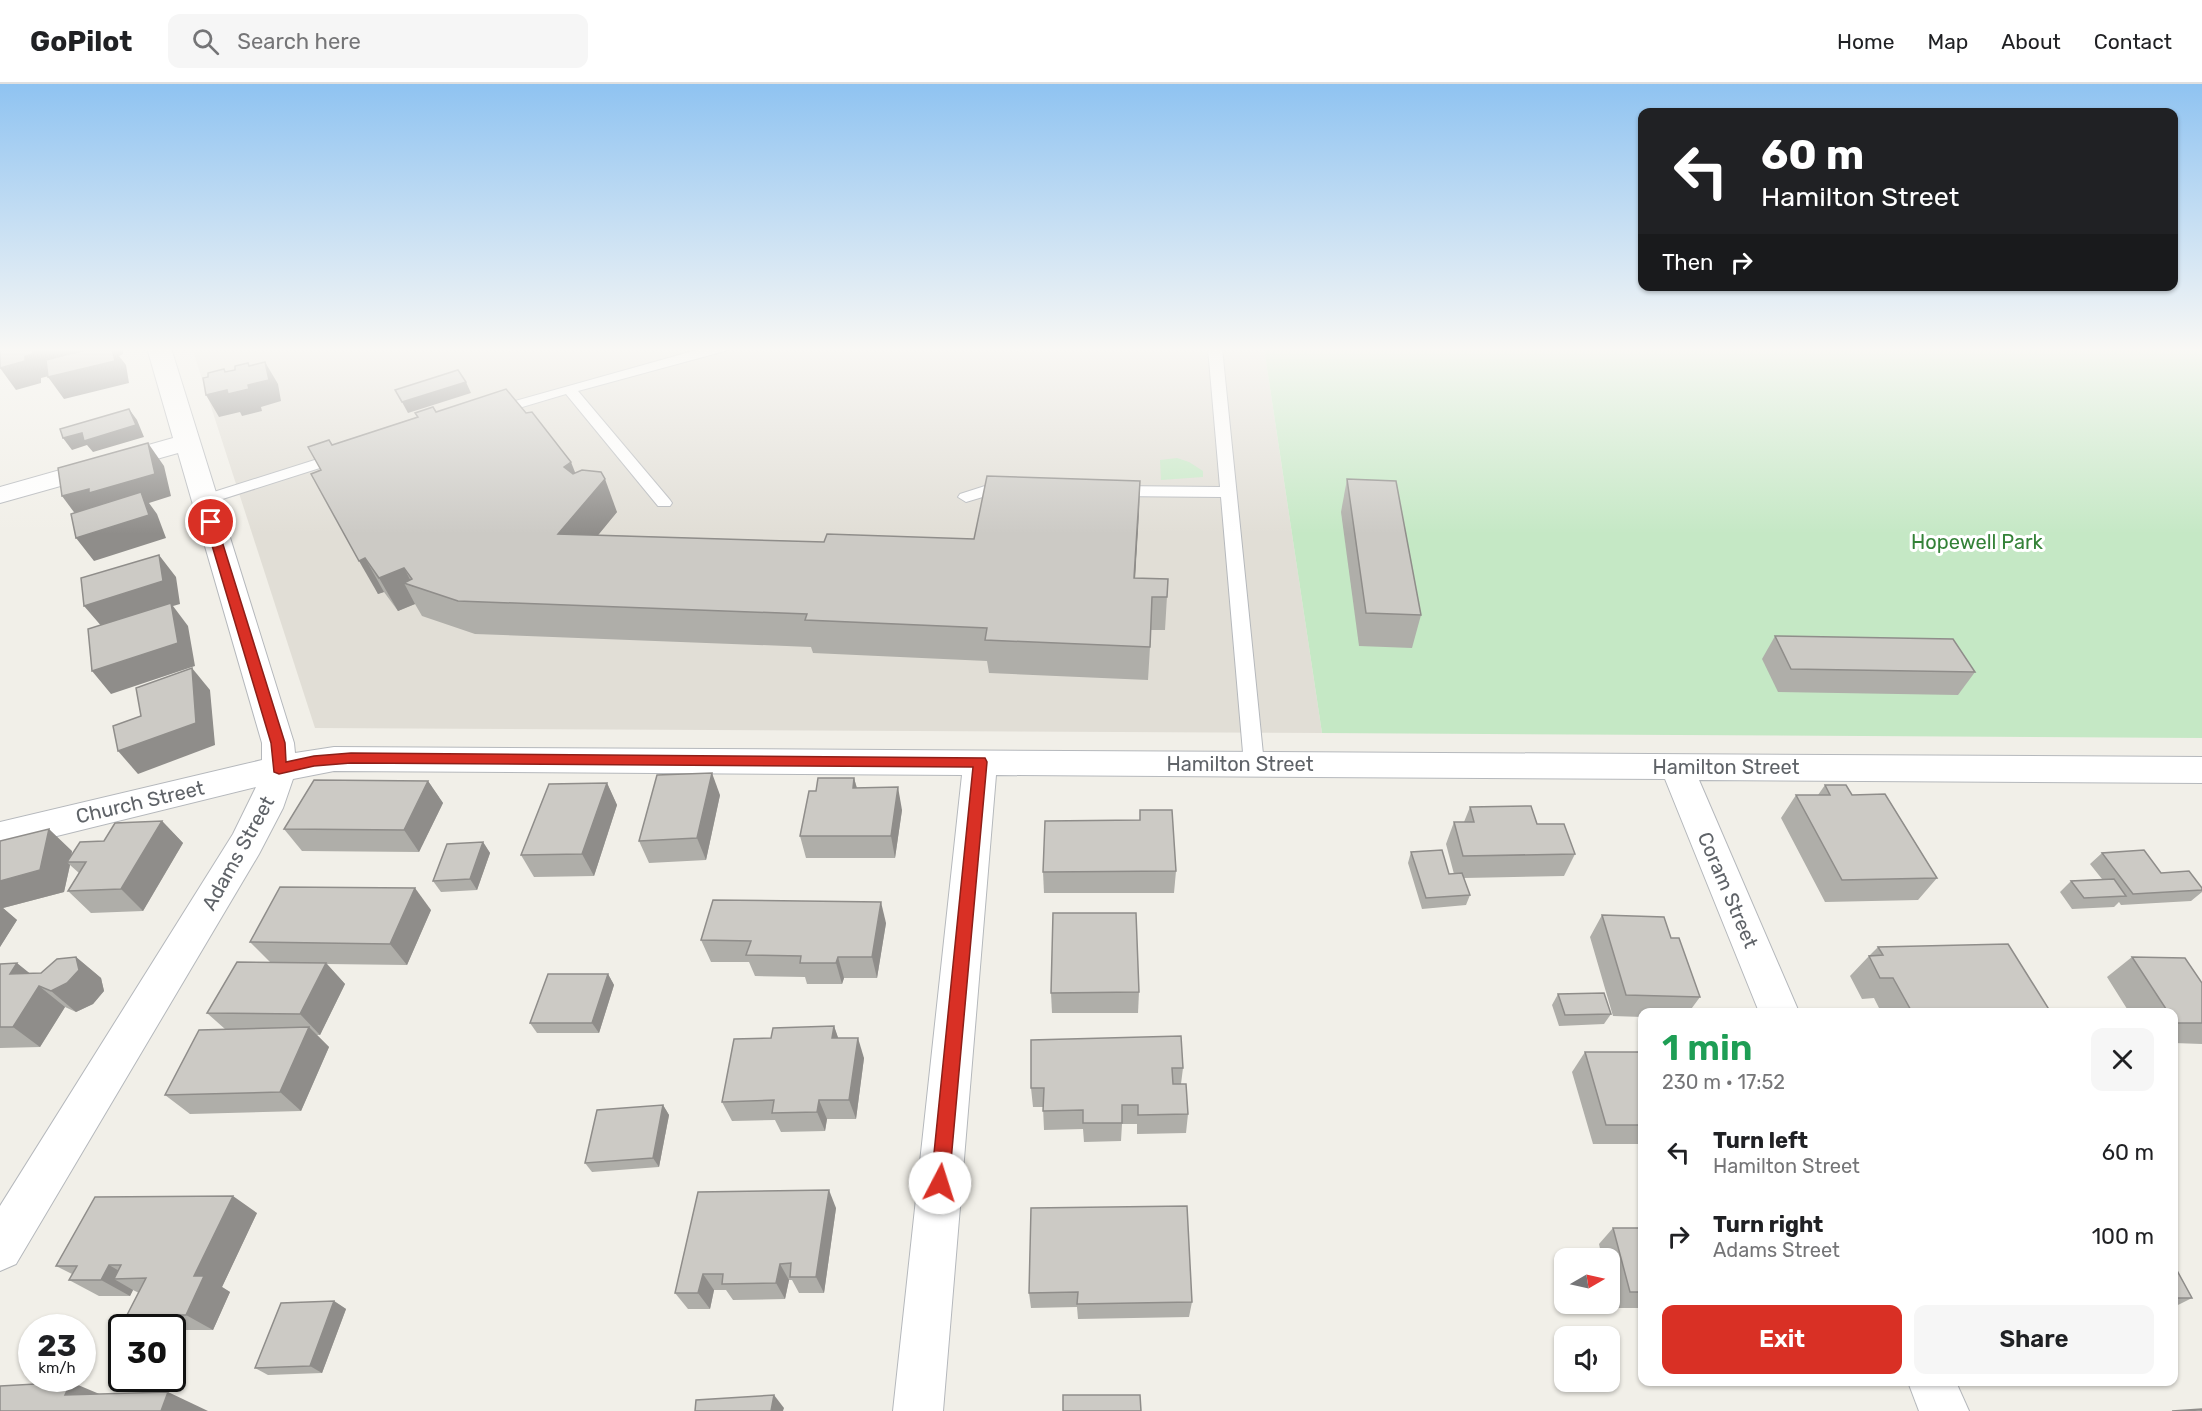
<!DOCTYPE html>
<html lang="en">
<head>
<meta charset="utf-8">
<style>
	body { margin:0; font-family:Rubik,sans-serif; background:#f6f6f6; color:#202124; height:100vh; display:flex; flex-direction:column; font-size:22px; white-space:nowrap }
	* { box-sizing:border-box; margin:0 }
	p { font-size:20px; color:#757577 }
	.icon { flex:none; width:33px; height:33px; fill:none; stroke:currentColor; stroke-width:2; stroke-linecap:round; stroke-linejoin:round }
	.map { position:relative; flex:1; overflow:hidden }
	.side { position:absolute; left:1638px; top:924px; width:540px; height:378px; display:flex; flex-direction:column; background:#fff; border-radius:12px; box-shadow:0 2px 4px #0004 }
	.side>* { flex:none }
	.hud { position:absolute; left:1638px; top:24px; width:540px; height:183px; border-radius:12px; box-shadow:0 2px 4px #0004; background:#202124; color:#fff; overflow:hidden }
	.needle { width:39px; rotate:81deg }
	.fabs { position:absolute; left:1554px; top:1164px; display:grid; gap:12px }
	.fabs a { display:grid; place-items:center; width:66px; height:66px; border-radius:12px; background:#fff; box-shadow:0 2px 4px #0004; font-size:30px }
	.speed { position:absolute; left:18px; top:1230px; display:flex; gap:12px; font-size:30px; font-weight:700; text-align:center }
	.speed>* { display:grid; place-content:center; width:78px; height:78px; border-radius:50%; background:#fff; box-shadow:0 2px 4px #0004; line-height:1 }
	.speed small { font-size:15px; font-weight:400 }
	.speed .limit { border:3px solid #111; border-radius:9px; background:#fff; color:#111 }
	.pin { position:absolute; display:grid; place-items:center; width:51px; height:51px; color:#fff; margin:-26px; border:3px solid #fff; border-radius:50%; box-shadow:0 2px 6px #0007 }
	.me { position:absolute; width:66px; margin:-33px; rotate:5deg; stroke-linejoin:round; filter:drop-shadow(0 0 4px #0008) }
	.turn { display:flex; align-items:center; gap:21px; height:126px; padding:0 24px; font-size:27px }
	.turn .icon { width:78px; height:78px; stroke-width:2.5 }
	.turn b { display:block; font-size:42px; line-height:51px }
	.then { display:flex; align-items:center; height:57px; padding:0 24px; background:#0003; gap:12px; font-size:22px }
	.round { display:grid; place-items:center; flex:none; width:63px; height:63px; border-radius:12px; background:#f6f6f6 }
	.overview { display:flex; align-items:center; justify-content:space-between; height:102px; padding:0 24px }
	h1 { font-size:36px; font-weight:600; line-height:45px; color:#1e9e55 }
	.cta { display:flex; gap:12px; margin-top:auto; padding:12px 24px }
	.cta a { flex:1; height:69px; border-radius:12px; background:#d93025; color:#fff; font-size:24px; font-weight:600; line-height:69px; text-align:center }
	.cta a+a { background:#f6f6f6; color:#202124 }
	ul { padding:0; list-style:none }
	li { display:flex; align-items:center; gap:18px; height:84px; padding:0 24px }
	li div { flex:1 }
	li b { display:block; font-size:22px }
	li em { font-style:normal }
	header { display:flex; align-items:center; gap:36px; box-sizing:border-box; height:84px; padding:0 30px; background:#fff; border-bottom:2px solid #e0e0e0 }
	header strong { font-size:28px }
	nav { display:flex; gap:33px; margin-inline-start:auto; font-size:21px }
	.search { width:420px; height:54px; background:#f6f6f6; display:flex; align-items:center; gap:15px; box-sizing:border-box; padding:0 21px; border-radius:12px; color:#757577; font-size:22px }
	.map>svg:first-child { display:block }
	.education { fill:#e1ded6 }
	.green { fill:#c5e8c5 }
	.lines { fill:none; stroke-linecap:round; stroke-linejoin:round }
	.service-casing { stroke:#b5b8bc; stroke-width:2 }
	.minor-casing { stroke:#b5b8bc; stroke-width:2 }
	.service { fill:#fff; fill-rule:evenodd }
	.minor { fill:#fff; fill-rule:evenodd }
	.wall { fill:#afaea9 }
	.shaded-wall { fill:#8f8d8a }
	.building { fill:#cccac5; stroke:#8f8d8a; stroke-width:1.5 }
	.route { fill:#d93025; stroke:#8d1f18; stroke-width:1.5 }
	.labels { text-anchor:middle; stroke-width:6; stroke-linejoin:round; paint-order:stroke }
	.park-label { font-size:20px; fill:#348238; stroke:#fff }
	.street-label { font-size:20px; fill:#5f6368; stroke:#fff }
</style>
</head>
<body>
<header>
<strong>GoPilot</strong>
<div class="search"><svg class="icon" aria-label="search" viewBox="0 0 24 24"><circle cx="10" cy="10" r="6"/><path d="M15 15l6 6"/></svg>Search here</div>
<nav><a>Home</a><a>Map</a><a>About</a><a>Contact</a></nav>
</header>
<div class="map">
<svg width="2202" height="1327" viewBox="0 0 2202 1327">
	<rect width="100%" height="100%" fill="#f1efe8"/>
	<polygon class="education" points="192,264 1264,264 1322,649 315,644"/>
	<g class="green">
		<polygon points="1264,264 2202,264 2202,654 1322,649"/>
		<polygon points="1177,374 1189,378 1203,387 1203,393 1161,396 1160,376"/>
	</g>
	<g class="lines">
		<g class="service-casing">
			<g id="service">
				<polygon points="704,264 727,264 725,267 578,307 670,416 672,419 670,422 658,422 566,310 495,331 488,327 490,324"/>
				<polygon points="1208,264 1222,264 1264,680 1261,685 1254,687 1247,685 1244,680 1221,413 1114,412 1106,407 1114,402 1220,403"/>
				<polygon points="343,367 348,369 351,372 348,375 210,419 198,419 196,416 198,413"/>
				<polygon points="1010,401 1018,406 1016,409 986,412 966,418 958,413 960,410 985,402"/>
			</g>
		</g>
		<g class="minor-casing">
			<g id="minor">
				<polygon points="147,264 171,264 294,659 295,669 334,663 2202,673 2202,699 1699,696 1799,928 1759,928 1665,695 996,691 943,1327 893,1327 962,691 334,687 293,695 283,724 259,770 16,1180 0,1187 0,1122 233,750 256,703 0,766 0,738 262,676 262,659 178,369 0,419 0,403 173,354"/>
				<polygon points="1908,1298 1956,1298 1969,1327 1919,1327"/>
			</g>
		</g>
		<use href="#service" class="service"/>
		<use href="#minor" class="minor"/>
	</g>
	<g class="wall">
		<polygon points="436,328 575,389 617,428 598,451 824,458 974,455 1140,397 1135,494 1168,495 1165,546 1151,546 1148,596 989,589 987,577 813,569 811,563 475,550 422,532 415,520 398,527 384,508 378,510 321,386 332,361 417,333 415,329"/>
		<polygon points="1347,395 1421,531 1412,564 1359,562 1341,428"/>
		<polygon points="1775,552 1975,588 1958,611 1778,608 1762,575"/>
		<polygon points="854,694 857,704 902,726 895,774 806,774 800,752 816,707"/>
		<polygon points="428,697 443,719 419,768 302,767 284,745"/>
		<polygon points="607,699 617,721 594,792 534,793 521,771"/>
		<polygon points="1825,701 1852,711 1937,794 1918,816 1825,818 1781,734 1796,711 1818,711"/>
		<polygon points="720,711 706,776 649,779 639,757"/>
		<polygon points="1470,723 1537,740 1575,770 1564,792 1464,794 1470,811 1466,821 1422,825 1408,779 1411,768 1449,790 1454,790 1446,760 1454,738 1464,738"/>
		<polygon points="1139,736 1176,787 1174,809 1044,809 1043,788"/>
		<polygon points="162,737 183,759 143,827 91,829 68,807 79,789 70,781 64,808 3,824 17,836 0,863 0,757 72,767 71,772 104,757"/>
		<polygon points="483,758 490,769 477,806 441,808 433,797"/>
		<polygon points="2102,769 2202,804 2202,808 2191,817 2121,821 2119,818 2114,823 2072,825 2060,808 2071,797 2102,795 2090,780"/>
		<polygon points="431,826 407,881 327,880 345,900 320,951 317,951 329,963 301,1027 190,1030 165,1011 225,945 207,929 270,878 250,858"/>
		<polygon points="1602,831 1671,854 1700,913 1689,928 1642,928 1642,933 1613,932 1590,853"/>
		<polygon points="886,839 877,894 844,894 842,900 807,900 805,893 755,892 749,878 711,878 701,856"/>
		<polygon points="1878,863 2050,927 2049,928 1881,928 1874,914 1862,915 1850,892 1869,872"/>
		<polygon points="76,873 101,894 104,907 93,920 76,928 65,923 40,963 0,964 0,880 29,889 41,889"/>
		<polygon points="2132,873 2202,899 2202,960 2174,959 2174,928 2129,928 2107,893"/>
		<polygon points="608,890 614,901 599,949 537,949 530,939"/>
		<polygon points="1139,908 1138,929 1052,929 1051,909"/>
		<polygon points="1558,910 1611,930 1604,940 1559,942 1552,921"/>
		<polygon points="834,942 838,954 864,974 856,1035 827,1035 825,1047 781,1048 775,1036 732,1037 722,1018 771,954"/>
		<polygon points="1031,956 1183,984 1181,1000 1188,1030 1186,1049 1137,1050 1137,1040 1122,1040 1121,1057 1084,1058 1083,1045 1044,1046 1043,1023 1033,1023 1031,1004"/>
		<polygon points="1585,968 1642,968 1642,1060 1593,1060 1572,988"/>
		<polygon points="663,1021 669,1031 659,1083 592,1088 585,1079"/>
		<polygon points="698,1108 836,1124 824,1209 799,1209 792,1196 789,1196 785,1215 733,1216 726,1206 714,1206 710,1225 688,1225 675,1209"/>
		<polygon points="1031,1124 1192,1218 1189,1233 1078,1235 1077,1223 1031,1224 1029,1209"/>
		<polygon points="257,1129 222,1203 230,1208 213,1246 172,1246 172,1244 151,1244 127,1231 139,1209 133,1206 130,1212 99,1212 69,1196 72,1190 56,1182"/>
		<polygon points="1613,1144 1642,1144 1642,1224 1615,1224 1610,1202 1610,1174 1602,1174 1599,1160"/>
		<polygon points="2174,1181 2192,1214 2174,1223"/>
		<polygon points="334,1217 346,1225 322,1289 268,1291 255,1284"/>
	</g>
	<g class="shaded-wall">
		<polygon points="48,264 122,264 123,270 119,272 126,281 129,299 64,315 48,293 49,292 41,294 41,299 16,306 0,284 33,268"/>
		<polygon points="265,278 278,300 281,317 261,323 262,327 242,332 240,328 219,333 206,311 225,288 224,285 238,307 248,301 249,282 248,279 259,298"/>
		<polygon points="466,298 471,309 408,329 402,318"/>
		<polygon points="129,325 137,336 144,353 93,368 87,361 72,366 63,354"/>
		<polygon points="148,359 164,382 171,412 149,419 157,430 166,454 94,477 76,454 79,435 62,412"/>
		<polygon points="571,378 584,411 564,383"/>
		<polygon points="605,395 617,428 572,483 558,450"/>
		<polygon points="1140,397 1139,430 1133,527 1134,494"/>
		<polygon points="159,471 176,493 180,520 173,522 188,542 195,582 111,610 92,587 103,544 84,522"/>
		<polygon points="365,474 384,508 378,510 359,477"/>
		<polygon points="404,484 414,503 404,499 415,520 398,527 379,494"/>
		<polygon points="192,584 210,606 215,661 138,690 118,667"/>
		<polygon points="712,689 720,711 706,776 697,754"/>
		<polygon points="854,694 860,716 853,704"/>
		<polygon points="428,697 443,719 419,768 404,746"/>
		<polygon points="607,699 617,721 594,792 582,770"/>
		<polygon points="898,703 902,726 895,774 891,752"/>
		<polygon points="162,737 183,759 143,827 121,805"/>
		<polygon points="49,745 72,767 70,778 67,778 70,781 64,808 3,824 17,836 0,863 0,797"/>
		<polygon points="483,758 490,769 477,806 470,795"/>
		<polygon points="415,804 431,826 407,881 390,860"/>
		<polygon points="881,818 886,839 877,894 872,873"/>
		<polygon points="76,873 101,894 104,907 93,920 76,928 51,907"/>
		<polygon points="838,873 844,894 842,900 836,879"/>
		<polygon points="17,879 43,900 39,902 65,923 40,963 13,943 10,890"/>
		<polygon points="326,879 345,900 320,951 300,930"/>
		<polygon points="608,890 614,901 599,949 592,939"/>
		<polygon points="834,942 841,962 832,954"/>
		<polygon points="309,943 329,963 301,1027 280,1008"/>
		<polygon points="858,954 864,974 856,1035 849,1016"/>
		<polygon points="819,1016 827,1035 825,1047 817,1028"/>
		<polygon points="663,1021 669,1031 659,1083 653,1074"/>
		<polygon points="829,1106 836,1124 824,1209 816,1193"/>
		<polygon points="233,1112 257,1129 222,1203 230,1208 213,1246 186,1231 194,1192"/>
		<polygon points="780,1180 789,1196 785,1215 776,1199"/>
		<polygon points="109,1181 133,1195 114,1195 133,1206 130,1212 101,1196"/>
		<polygon points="703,1190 714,1206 710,1225 698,1209"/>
		<polygon points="334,1217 346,1225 322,1289 310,1282"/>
		<polygon points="71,1298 116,1317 65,1311"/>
		<polygon points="168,1308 208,1327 161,1327"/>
		<polygon points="774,1311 784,1324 783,1327 771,1327"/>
	</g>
	<g class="building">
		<polygon points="0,264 48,264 33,268 33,270 25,272 25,277 0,284"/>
		<polygon points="93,264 112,264 115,277 48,293 46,276"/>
		<polygon points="265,278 269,296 248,301 249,305 228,310 227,306 206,311 203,294 208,293 208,289 224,285 225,288 235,286 235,282 248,279 249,282"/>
		<polygon points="458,286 466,298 402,318 395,306"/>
		<polygon points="506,305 526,329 532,328 571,378 564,383 573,390 582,386 601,388 605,395 558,450 824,458 827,450 974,455 987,392 1140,397 1134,494 1168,495 1167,513 1152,513 1150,563 985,556 987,544 805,536 807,530 458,517 404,499 412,495 404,484 379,494 365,474 359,477 311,390 321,386 308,363 329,356 332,361 418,333 415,329 433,323 436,328"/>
		<polygon points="129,325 136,341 84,357 82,349 63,354 60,345"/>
		<polygon points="148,359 155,390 89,409 89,405 62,412 58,384"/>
		<polygon points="1347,395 1396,397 1421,531 1366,529"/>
		<polygon points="141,408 149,431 76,454 71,430"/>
		<polygon points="159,471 163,497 84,522 81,494"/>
		<polygon points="171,519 178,559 92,587 88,545"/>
		<polygon points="1775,552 1953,555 1975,588 1791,585"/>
		<polygon points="192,584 196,639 118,667 113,642 141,632 136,604"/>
		<polygon points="712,689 697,754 639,757 657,691"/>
		<polygon points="818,694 854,694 853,704 898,703 891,752 800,752 809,707 816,707"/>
		<polygon points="314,696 428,697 404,746 284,745"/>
		<polygon points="607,699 582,770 521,771 549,700"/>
		<polygon points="1825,701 1846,701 1852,711 1885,710 1937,794 1842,796 1796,711 1830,711"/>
		<polygon points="1531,722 1537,740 1564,740 1575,770 1463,772 1454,738 1474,738 1470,723"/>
		<polygon points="1140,726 1172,726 1176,787 1043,788 1045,737 1140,736"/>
		<polygon points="162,737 121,805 68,807 86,778 67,778 80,758 104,757 115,739"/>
		<polygon points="49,745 40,786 0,797 0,757"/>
		<polygon points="483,758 470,795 433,797 447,760"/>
		<polygon points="1442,766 1449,790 1462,789 1470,811 1426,814 1411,768"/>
		<polygon points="2144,766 2161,789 2189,787 2202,804 2202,806 2133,810 2102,769"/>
		<polygon points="2114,795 2126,812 2084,814 2071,797"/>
		<polygon points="280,803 415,804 390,860 250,858"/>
		<polygon points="713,816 881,818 872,873 838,873 836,879 800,879 801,872 746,871 751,857 701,856"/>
		<polygon points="1053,829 1136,829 1139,908 1051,909"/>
		<polygon points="1602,831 1664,833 1671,854 1679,854 1700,913 1626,911"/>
		<polygon points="2008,860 2050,927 2012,928 1912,928 1893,894 1880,894 1869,872 1883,871 1878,863"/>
		<polygon points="76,873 79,886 67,899 51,907 39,902 13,943 0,943 0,880 17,879 10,890 41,889 57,875"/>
		<polygon points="2132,873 2185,874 2202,899 2202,939 2175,939 2174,936 2174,928 2168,928"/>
		<polygon points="237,878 326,879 300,930 207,929"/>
		<polygon points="548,890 608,890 592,939 530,939"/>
		<polygon points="1604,909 1611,930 1565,931 1558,910"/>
		<polygon points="834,942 832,954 858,954 849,1016 819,1016 817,1028 772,1029 774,1016 722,1018 734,955 771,954 773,944"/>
		<polygon points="309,943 280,1008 165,1011 199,946"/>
		<polygon points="1181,952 1183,984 1172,984 1173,1000 1186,1000 1188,1030 1138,1031 1138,1021 1122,1021 1122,1039 1083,1039 1083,1026 1043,1027 1044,1004 1031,1004 1031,956"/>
		<polygon points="1585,968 1642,968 1642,1041 1606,1041"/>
		<polygon points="663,1021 653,1074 585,1079 597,1026"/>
		<polygon points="829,1106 816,1193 790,1193 791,1179 780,1180 776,1199 722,1200 723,1190 703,1190 698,1209 675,1209 698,1108"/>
		<polygon points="233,1112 194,1192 204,1192 186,1231 127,1231 146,1194 114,1195 121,1181 109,1181 101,1196 69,1196 77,1182 56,1182 95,1113"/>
		<polygon points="1187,1122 1192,1218 1077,1220 1078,1208 1029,1209 1031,1124"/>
		<polygon points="1613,1144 1642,1144 1642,1208 1630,1208"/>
		<polygon points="2174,1181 2192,1214 2174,1214"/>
		<polygon points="334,1217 310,1282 255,1284 281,1219"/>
		<polygon points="71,1298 65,1311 168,1308 161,1327 0,1327 0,1302"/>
		<polygon points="774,1311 771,1327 695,1327 696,1316"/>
		<polygon points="1063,1311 1140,1311 1141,1327 1063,1327"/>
		<polygon points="2202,1325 2202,1327 2172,1327"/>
	</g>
	<linearGradient id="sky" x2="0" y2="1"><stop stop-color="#8fc3f1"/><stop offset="0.59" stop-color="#f9f8f5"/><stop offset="1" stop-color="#f9f8f5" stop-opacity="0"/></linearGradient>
	<rect width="2202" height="450" fill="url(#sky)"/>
	<polygon class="route" points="211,434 216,438 285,659 286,678 314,672 351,669 985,674 987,678 949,1099 946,1105 940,1108 933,1105 931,1099 973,683 351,679 314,682 279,690 274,688 271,659 205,438"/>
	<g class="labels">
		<g class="park-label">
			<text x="1977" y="465">Hopewell Park</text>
		</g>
		<g class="street-label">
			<text x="1240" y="687">Hamilton Street</text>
			<text x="1726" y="690">Hamilton Street</text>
			<text transform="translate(140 718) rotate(-13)" y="7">Church Street</text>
			<text transform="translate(238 769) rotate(-61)" y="7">Adams Street</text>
			<text transform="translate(1728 806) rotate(67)" y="7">Coram Street</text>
		</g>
	</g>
</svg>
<div class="fabs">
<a><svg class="needle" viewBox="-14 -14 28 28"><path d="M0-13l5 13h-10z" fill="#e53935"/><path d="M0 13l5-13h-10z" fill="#757577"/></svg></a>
<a><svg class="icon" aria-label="sound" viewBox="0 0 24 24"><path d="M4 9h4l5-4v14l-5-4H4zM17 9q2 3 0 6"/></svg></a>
</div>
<div class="speed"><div>23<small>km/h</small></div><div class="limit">30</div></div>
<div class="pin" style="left:211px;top:438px;background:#d93025"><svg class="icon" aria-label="arrive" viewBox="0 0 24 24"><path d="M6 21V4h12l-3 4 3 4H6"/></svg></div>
<svg class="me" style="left:940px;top:1099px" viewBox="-20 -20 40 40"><circle r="19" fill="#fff"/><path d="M0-13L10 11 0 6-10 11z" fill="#d93025"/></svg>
<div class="hud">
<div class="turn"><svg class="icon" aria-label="left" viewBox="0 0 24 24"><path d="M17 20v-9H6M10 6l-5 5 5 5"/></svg><div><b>60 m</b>Hamilton Street</div></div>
<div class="then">Then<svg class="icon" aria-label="right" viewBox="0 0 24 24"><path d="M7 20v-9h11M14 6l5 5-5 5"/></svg></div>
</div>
<section class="side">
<div class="overview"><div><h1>1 min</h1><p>230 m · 17:52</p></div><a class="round"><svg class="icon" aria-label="close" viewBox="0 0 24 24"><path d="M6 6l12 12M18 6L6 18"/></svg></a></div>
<ul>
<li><svg class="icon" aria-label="left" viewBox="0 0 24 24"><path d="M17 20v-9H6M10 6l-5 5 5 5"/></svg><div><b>Turn left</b><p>Hamilton Street</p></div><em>60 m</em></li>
<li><svg class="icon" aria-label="right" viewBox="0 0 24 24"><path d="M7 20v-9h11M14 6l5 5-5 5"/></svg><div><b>Turn right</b><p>Adams Street</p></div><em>100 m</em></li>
</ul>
<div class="cta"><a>Exit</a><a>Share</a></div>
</section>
</div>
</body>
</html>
